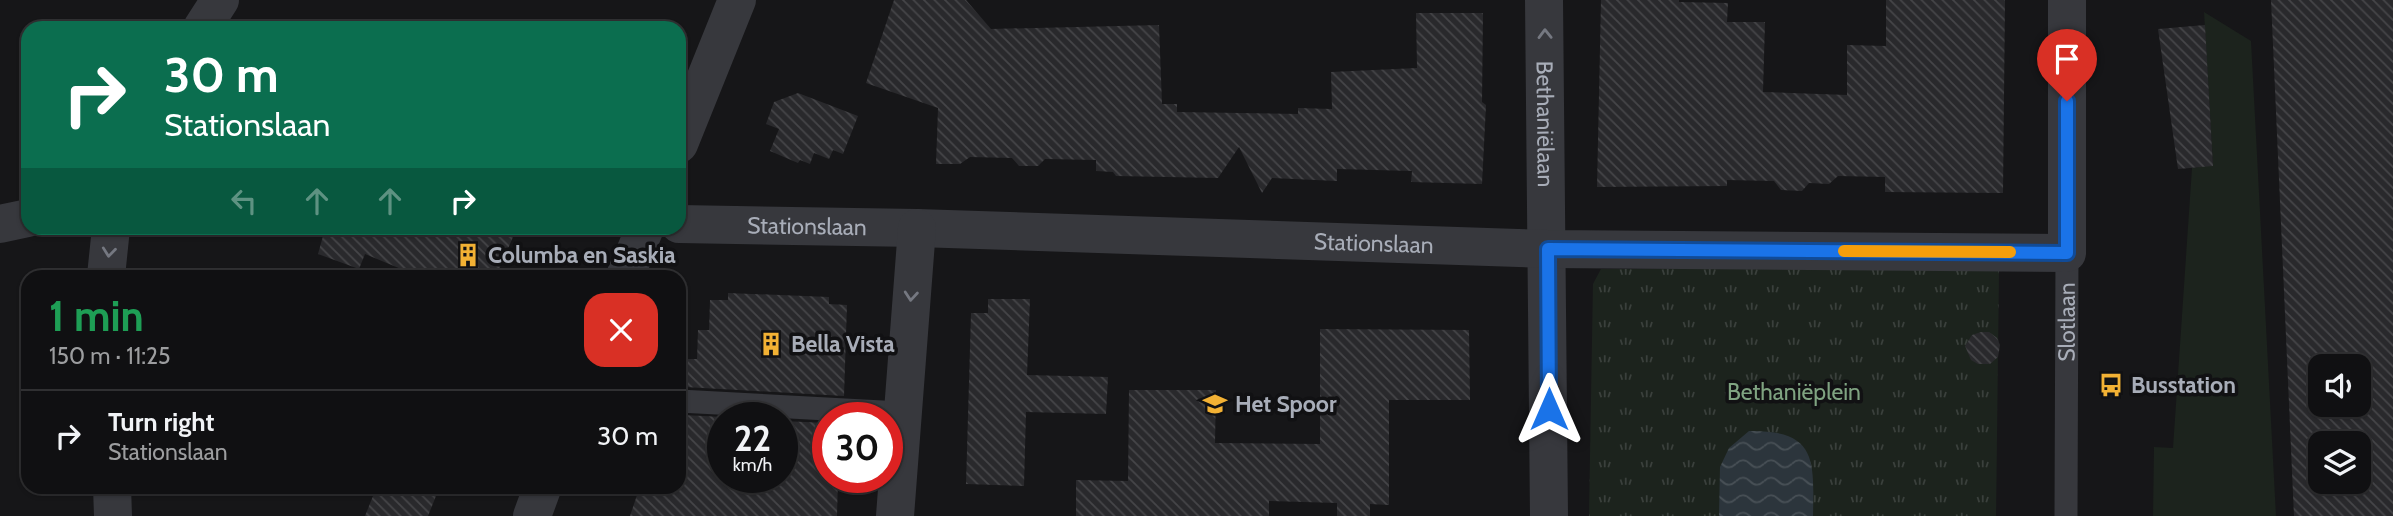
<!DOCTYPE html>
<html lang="en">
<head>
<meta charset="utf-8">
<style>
	body { margin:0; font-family:Cabin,sans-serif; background:#19191b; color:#f1f3f6; height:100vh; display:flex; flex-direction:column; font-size:26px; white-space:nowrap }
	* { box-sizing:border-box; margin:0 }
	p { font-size:23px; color:#9c9d9f }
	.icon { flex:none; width:38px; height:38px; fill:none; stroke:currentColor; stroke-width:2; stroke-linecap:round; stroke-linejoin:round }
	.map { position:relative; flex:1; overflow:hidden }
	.side { position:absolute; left:21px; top:270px; width:665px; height:224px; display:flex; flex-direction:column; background:#101012; border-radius:21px; box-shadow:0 2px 5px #0004,0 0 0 2px #303032 }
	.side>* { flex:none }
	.hud { position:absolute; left:21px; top:21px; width:665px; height:214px; border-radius:21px; box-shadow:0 2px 5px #0004,0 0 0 2px #303032; background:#0b6e4f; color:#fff; overflow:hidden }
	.fabs { position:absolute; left:2308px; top:354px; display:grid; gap:14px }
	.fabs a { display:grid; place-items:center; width:63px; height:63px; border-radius:14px; background:#101012; box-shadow:0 2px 5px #0004,0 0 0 2px #303032; font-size:35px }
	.speed { position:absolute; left:707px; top:402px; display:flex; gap:14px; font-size:35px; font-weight:700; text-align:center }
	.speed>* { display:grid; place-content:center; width:91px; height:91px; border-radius:50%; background:#101012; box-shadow:0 2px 5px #0004,0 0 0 2px #303032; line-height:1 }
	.speed small { font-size:18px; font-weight:400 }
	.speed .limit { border:10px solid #d22; background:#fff; color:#111 }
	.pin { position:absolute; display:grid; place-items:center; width:60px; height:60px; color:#fff; margin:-72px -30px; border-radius:50% 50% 50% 0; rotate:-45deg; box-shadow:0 0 7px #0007 }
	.pin .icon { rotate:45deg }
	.me { position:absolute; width:77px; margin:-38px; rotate:0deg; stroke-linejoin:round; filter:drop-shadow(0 0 5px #0008) }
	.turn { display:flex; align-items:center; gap:24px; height:147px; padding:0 28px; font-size:32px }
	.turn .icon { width:91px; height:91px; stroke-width:2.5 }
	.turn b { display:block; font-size:49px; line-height:60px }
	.lanes { display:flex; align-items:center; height:66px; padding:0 28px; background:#0003; justify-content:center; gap:35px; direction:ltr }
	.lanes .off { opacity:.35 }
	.round { display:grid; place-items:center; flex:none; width:74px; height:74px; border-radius:21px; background:#19191b }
	.summary { display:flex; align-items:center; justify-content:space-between; height:119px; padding:0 28px }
	h1 { font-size:42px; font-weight:800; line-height:52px; color:#1e9e55 }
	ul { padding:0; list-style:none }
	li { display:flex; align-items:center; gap:21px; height:91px; padding:0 28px; border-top:2px solid #303032 }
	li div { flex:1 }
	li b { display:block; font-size:26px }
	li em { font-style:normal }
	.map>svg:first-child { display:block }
	.green { fill:#1c231d }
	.park { fill:url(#park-tufts) }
	.water { fill:url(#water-waves) }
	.building { fill:url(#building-back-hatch); fill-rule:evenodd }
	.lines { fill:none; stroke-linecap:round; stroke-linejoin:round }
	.service { stroke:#37383d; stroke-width:23 }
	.minor { stroke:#37383d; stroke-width:38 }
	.oneway { stroke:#757881 }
	.route-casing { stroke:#114b97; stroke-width:18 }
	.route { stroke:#1a73e8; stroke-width:12 }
	.slow { stroke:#f59e0b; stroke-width:12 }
	.labels { text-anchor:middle; stroke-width:7; stroke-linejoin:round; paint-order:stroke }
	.street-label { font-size:23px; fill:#a8adb8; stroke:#111113 }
	.poi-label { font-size:23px; font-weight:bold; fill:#a8adb8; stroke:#111113; text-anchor:start }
	.park-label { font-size:23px; fill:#7fa381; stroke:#111113 }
</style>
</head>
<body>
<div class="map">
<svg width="2393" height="516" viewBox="0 0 2393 516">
	<defs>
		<pattern id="park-tufts" width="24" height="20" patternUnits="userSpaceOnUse" patternTransform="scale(1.75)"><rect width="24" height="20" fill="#1c231d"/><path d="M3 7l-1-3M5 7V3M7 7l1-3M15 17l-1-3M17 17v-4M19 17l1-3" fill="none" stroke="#3a403c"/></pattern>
		<pattern id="water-waves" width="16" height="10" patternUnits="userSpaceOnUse" patternTransform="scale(1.75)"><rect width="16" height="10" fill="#2c353c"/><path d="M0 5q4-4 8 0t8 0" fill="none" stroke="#485056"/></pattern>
		<pattern id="building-back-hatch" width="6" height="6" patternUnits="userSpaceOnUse" patternTransform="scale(1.75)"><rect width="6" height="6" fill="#29292c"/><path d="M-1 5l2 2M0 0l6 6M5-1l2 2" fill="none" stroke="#454548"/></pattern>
	</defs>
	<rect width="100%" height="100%" fill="#161618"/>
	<polygon class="green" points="2204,12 2251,41 2276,516 2153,516 2154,447 2173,448 2192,168 2213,165"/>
	<polygon class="park" points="1983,268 1999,271 1996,516 1589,516 1593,284 1601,269"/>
	<path class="water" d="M1749,431C1817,430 1814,460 1813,516H1719L1720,467L1729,448Z"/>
	<g class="building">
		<polygon points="894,0 966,0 991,29 1159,25 1162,104 1177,104 1177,112 1298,114 1298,108 1332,109 1331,72 1417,68 1416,13 1483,13 1482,102 1486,105 1482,184 1411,182 1412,171 1337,169 1337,181 1272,178 1262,193 1239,147 1218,178 1116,176 1113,172 1096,171 1096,160 1045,159 1038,166 1019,166 1012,158 970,157 960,164 936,164 938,108 866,83"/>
		<polygon points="1601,0 1679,0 1679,2 1728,3 1727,22 1765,22 1763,92 1847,95 1847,45 1886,46 1886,0 2005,0 2003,193 1885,192 1885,177 1838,176 1829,184 1809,183 1802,191 1781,190 1774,181 1727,180 1727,186 1597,187"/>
		<path d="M2271,0H2393V516H2294ZM2320,366H2359V404H2320ZM2320,443H2359V481H2320Z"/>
		<polygon points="2205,25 2213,166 2178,169 2158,29"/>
		<polygon points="798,93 858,116 843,154 833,150 829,159 814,153 810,164 800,160 798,163 770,151 779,129 766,124 774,102"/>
		<polygon points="302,228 517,228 496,276 418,276 365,254 359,269 318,254 323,236"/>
		<polygon points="728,293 829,297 829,304 847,305 844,396 685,387 686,359 697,359 698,330 709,330 710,300 728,300"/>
		<polygon points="988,299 1030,299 1027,375 1108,377 1106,414 1026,412 1024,486 966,484 971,313 988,313"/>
		<polygon points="1320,329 1469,330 1470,400 1389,400 1389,505 1370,504 1370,516 1337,516 1337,503 1269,501 1269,516 1076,516 1076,480 1128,481 1129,390 1216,390 1215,443 1320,444"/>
		<polygon points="1981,332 1989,332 1997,338 2000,345 1998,357 1990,364 1978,364 1971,360 1965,346 1972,335"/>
		<polygon points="683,415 723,417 723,478 782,478 782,421 828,423 828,478 838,478 837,516 630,516 640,486 679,486 679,418 683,420"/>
		<polygon points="377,486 440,486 428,516 365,516"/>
	</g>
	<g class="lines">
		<g class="service">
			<polyline points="679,401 901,413"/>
			<path id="s1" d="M2066,516L2067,253"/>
		</g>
		<g class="minor">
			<path id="s2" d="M1544,0L1549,516"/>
			<polyline points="202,28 220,0"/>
			<polyline points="679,144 737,0"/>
			<polyline points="0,224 28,218"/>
			<path id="s3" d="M679,224L917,228L1548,249L2067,253V0"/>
			<polyline points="106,276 111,228"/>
			<polyline points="625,276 645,228"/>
			<polyline points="112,486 113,516"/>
			<polyline points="532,516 543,486"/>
			<polyline points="895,516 917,228"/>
		</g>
	</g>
	<defs><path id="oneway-chevron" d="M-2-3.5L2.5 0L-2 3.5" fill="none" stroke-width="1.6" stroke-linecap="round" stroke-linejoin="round" transform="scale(1.75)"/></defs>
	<g class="oneway">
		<use href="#oneway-chevron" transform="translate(1545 34) rotate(-91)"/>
		<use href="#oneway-chevron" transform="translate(109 252) rotate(96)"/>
		<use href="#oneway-chevron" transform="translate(911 296) rotate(95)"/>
	</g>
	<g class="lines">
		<g class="route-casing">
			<polyline id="route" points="1549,409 1548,249 2067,253 2067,101"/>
		</g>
		<use href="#route" class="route"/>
		<polyline class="slow" points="1844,251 2010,252"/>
	</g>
	<defs>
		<g id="building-bare" transform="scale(1.89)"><path d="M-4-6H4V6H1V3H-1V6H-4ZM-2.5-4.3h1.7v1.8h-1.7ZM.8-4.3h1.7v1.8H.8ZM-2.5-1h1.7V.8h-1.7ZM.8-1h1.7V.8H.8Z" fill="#f2b134" stroke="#111113" stroke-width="2.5" paint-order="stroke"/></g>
		<g id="bus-bare" transform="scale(1.89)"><path d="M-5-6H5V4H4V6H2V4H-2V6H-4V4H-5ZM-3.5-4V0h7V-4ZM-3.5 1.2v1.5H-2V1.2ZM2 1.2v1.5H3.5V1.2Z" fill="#f2b134" stroke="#111113" stroke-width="2.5" paint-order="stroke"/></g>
		<g id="school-bare" transform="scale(1.89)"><path d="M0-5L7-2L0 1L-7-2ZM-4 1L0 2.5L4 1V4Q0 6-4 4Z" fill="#f2b134" stroke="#111113" stroke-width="2.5" paint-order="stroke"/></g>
	</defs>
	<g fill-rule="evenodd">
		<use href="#building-bare" x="468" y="255"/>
		<use href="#building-bare" x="771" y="344"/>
		<use href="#bus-bare" x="2111" y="385"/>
		<use href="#school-bare" x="1215" y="404"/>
	</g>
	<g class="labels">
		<g class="street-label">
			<text dy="8" stroke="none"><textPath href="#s2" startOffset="124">Bethaniëlaan</textPath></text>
			<text dy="8" stroke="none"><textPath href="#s3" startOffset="128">Stationslaan</textPath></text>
			<text dy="8" stroke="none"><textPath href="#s3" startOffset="695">Stationslaan</textPath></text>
			<text dy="8" stroke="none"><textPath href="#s1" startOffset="194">Slotlaan</textPath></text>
		</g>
		<g class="poi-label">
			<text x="488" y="263">Columba en Saskia</text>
			<text x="791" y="352">Bella Vista</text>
			<text x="2131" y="393">Busstation</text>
			<text x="1235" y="412">Het Spoor</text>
		</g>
		<g class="park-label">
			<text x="1794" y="400">Bethaniëplein</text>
		</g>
	</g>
</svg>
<div class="fabs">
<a><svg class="icon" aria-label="sound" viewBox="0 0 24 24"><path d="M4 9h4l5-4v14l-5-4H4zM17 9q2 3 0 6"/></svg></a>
<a><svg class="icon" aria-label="layers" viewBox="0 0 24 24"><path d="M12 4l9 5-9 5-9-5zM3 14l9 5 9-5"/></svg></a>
</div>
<div class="speed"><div>22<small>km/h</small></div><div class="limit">30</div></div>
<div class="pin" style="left:2067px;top:101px;background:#d93025"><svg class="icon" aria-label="arrive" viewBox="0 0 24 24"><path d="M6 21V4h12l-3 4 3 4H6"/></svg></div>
<svg class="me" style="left:1549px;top:409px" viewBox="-20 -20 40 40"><path d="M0-17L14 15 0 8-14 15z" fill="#1a73e8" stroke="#fff" stroke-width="4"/></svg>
<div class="hud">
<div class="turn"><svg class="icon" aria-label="right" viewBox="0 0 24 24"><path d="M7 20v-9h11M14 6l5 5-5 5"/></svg><div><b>30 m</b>Stationslaan</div></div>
<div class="lanes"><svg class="icon off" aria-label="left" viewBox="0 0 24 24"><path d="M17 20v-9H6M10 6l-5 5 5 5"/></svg><svg class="icon off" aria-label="ahead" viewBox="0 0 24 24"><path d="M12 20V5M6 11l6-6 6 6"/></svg><svg class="icon off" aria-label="ahead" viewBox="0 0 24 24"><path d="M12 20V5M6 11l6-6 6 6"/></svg><svg class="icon" aria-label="right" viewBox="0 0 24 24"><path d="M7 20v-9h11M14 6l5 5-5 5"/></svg></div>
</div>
<section class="side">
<div class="summary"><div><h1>1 min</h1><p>150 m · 11:25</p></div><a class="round" style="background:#d93025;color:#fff"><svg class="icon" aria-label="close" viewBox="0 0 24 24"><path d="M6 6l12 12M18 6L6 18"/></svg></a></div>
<ul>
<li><svg class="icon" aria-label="right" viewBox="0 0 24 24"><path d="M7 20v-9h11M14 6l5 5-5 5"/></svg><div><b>Turn right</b><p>Stationslaan</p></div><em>30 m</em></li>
</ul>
</section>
</div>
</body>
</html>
